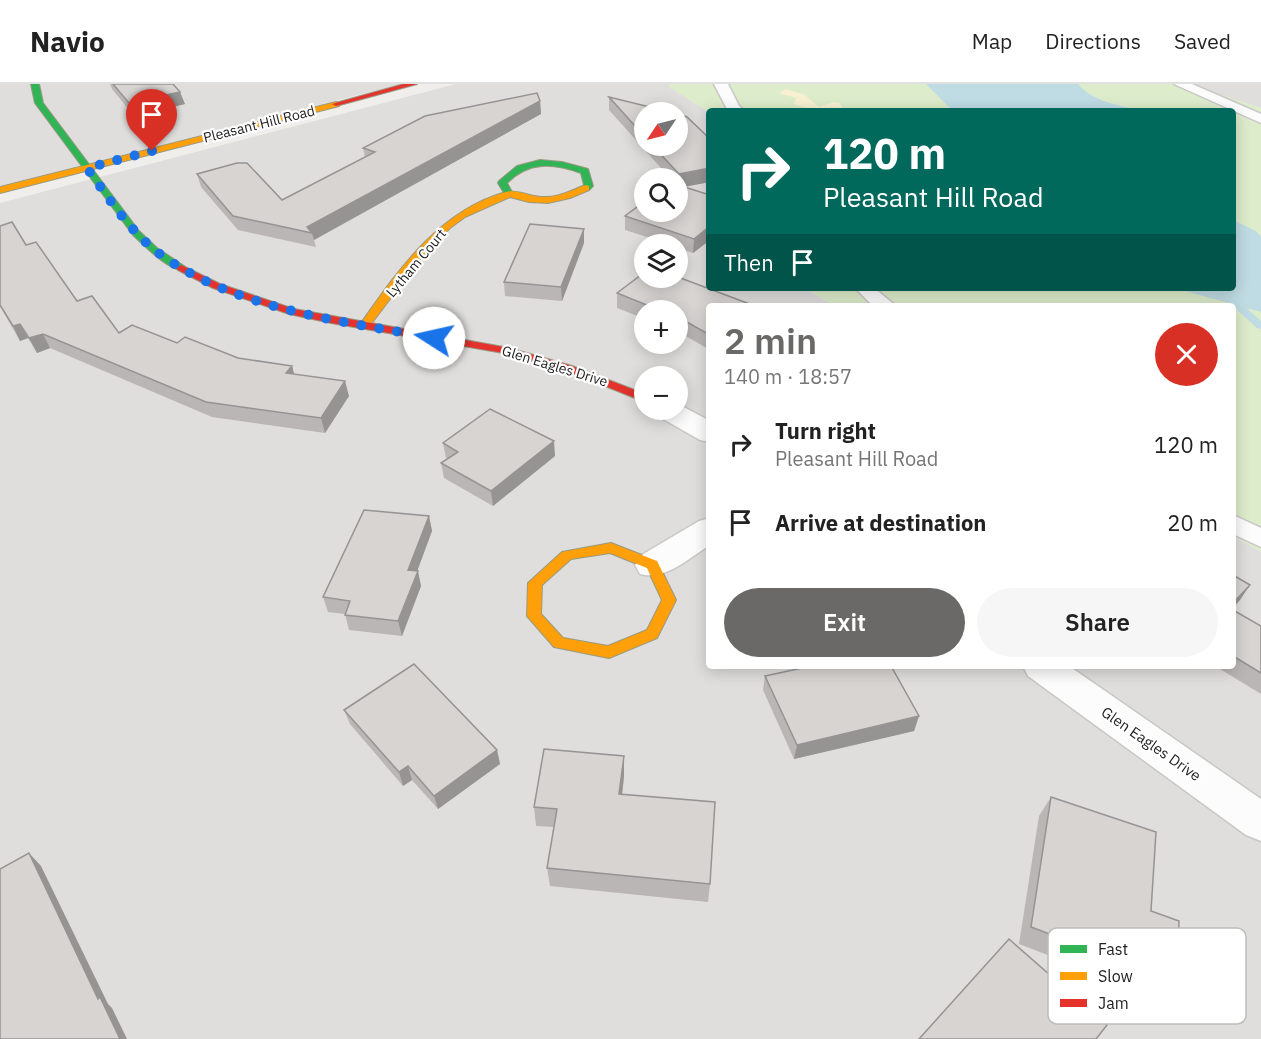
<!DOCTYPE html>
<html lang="en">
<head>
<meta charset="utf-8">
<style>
	body { margin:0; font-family:"IBM Plex Sans",sans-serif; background:#f6f6f6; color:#222; height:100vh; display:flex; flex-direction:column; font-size:22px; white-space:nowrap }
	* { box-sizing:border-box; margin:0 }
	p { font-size:20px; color:#767676 }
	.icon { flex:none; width:33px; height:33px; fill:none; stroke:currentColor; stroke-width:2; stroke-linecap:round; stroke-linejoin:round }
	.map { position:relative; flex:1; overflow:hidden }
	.details { position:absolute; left:706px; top:219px; width:530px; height:366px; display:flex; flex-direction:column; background:#fff; border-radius:6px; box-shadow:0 3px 15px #0003 }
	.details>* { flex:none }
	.top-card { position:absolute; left:706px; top:24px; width:530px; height:183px; border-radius:6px; box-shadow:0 3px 15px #0003; background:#00695c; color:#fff; overflow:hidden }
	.needle { width:39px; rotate:235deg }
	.buttons { position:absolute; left:634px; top:18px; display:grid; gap:12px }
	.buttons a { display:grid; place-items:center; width:54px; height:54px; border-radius:50%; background:#fff; box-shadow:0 3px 15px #0003; font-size:30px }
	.pin { position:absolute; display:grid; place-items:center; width:51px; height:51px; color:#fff; margin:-62px -26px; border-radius:50% 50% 50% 0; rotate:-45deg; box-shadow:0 0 6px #0007 }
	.pin .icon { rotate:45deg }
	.me { position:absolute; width:66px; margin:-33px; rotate:280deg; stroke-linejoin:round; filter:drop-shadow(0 0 4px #0008) }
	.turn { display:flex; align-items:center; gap:21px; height:126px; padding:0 18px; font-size:27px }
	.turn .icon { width:78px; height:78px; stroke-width:2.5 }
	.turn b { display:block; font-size:42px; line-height:51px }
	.then { display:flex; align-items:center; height:57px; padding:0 18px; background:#0003; gap:12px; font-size:22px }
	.round { display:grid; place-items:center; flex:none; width:63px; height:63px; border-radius:32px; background:#f6f6f6 }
	.summary { display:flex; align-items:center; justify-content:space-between; height:102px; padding:0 18px }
	h1 { font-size:36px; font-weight:600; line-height:45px; color:#6a6968 }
	.action { display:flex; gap:12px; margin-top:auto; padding:12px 18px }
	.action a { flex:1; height:69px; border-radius:36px; background:#6a6968; color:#fff; font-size:24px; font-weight:600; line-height:69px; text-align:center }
	.action a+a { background:#f6f6f6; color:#222 }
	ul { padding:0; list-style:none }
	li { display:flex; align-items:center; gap:18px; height:78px; padding:0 18px }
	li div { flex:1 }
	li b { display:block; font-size:22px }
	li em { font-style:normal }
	header { display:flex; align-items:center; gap:36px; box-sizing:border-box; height:84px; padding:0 30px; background:#fff; border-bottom:2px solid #e0e0e0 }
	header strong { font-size:28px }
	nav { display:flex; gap:33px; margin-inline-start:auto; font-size:21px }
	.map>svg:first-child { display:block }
	.residential { fill:#dfdedc; fill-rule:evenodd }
	.grass { fill:#ddeccb }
	.sand { fill:#f8f0d0 }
	.water { fill:#bfdbe3 }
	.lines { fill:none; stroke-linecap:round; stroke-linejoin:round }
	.stream { fill:#bfdbe3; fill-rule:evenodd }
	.lane-casing { stroke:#c9c8c7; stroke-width:3 }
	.street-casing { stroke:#c9c8c7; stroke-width:3 }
	.fast-casing { stroke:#999a82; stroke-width:2 }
	.slow-casing { stroke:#999a82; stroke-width:2 }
	.jam-casing { stroke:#999a82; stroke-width:2 }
	.lane { fill:#fdfcfc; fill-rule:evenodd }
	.street { fill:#fdfcfc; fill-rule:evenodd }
	.fast { fill:#30b455; fill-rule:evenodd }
	.slow { fill:#ff9f0a; fill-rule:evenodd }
	.jam { fill:#e5322d; fill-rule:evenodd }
	.wall { fill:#b9b6b5 }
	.shaded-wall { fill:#969493 }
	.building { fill:#d7d4d2; stroke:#969493; stroke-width:1.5 }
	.route { stroke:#1a73e8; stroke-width:10; stroke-dasharray:0 18 }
	.labels { text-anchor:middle; stroke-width:4.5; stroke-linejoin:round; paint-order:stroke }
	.far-street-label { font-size:14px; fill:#222; stroke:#fff }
	.street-label { font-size:15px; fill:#222; stroke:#fff }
	.key { fill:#fff; stroke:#bdbdbd; stroke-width:1.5 }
	.key-label { font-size:16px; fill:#222 }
</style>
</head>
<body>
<header>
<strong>Navio</strong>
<nav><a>Map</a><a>Directions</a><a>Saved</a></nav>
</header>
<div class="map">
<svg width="1261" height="955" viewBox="0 0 1261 955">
	<rect width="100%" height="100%" fill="#f0eeeb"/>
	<g class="residential">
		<polygon points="0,0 401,0 0,102"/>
		<path d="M456,0H670V3L709,28L710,204H804L835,222H710V582H1233V452L1261,468V955H0V119ZM645,28H678V62H645ZM645,94H678V128H645ZM645,160H678V194H645ZM645,226H678V260H645ZM645,292H678V326H645Z"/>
		<polygon points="1189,0 1261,0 1261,24 1195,3"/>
	</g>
	<polygon class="grass" points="670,0 1189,0 1261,24 1261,468 1233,452 1233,222 835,222 804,204 1233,204 1233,27 709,28 669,3"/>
	<path class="sand" d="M786,5L805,11L819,23L833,18L840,19L843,26C825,29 810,26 794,20L796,14L779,9Z"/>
	<g class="water">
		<path d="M926,0H1078C1093,18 1119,21 1141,27H953Z"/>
		<polygon points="1233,136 1256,147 1261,153 1261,228 1174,204 1233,204"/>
	</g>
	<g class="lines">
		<polygon class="stream" points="1213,204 1224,204 1261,237 1261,245 1257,244"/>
		<g class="lane-casing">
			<g id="lane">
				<polygon points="714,0 728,0 739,22 745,27 728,27"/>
				<polygon points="1174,0 1192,0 1261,30 1261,39"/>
				<polygon points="855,204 874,204 896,222 873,222"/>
				<polygon points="1233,431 1261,444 1261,463 1233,450"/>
			</g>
		</g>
		<g class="street-casing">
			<g id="street">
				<polygon points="678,320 710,337 710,358 700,356 658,332 654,326 678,326"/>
				<path d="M710,434V461C689,474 665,497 640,490L635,481L640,472L699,437Z"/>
				<polygon points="1023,582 1069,582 1261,715 1261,757 1246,751 1028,592"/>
			</g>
		</g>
		<g class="fast-casing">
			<g id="fast">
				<path d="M31,0H39L43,19L139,147L157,164L184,182V186C170,188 144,161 133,151L35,19Z"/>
				<path d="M540,76L562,78L588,85L593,102L589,106H583L582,104L584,101L581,89C553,79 529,77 507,99L513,110L506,112L498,99L499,97L517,82Z"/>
			</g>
		</g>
		<g class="slow-casing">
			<g id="slow">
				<polygon points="336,18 340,20 339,22 0,109 0,103"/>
				<path d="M586,101L589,102V106L570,114L548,119L529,118L510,113L465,133L450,144L424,170L368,244L364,245L359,242C397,188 438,127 506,108C516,105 531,113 542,113C559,114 571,106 586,101Z"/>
				<path d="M611,459L657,477L676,516L657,554L609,574L554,563L527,532L528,499L562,468ZM610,469L647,484L662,516L647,546L608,562L563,554L541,530L542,501L571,475Z"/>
			</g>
		</g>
		<g class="jam-casing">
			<g id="jam">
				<polygon points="404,0 417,0 336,22 332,20"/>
				<polygon points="181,181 220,200 294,225 509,264 572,282 645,310 645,318 565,286 509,270 331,239 289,230 213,204 178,186 176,184"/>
			</g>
		</g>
		<use href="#lane" class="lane"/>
		<use href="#street" class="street"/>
		<use href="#fast" class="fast"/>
		<use href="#slow" class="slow"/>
		<use href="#jam" class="jam"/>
	</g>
	<g class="wall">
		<polygon points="110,0 173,0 185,20 134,32 112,5"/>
		<polygon points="609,13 645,28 645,62 678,62 710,55 710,98 682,103 710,111 710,156 693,169 678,164 678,160 669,160 625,146 625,132 678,128 678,94 670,94 609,26"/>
		<polygon points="540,17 541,30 314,156 316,163 238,146 201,103 197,90 282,116 365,73 363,64"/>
		<polygon points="0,142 26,161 77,217 119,249 177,259 238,274 292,282 294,290 349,312 325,349 212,333 50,264 37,269 28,254 20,257 0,222"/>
		<polygon points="584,159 562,217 505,212 504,198"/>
		<polygon points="617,209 710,222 710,266 684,251 678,249 678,226 645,226 645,235 617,224"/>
		<polygon points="443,359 555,372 493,422 444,394 441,379 447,375 446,374"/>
		<polygon points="429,432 432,447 417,487 421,502 402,552 349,546 345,530 328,528 323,513"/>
		<polygon points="1233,526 1261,542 1261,610 1215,582 1233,582"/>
		<polygon points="765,592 919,632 914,647 794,675 763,606"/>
		<polygon points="344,626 497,666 500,680 438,725 412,696 403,702 350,640"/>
		<polygon points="624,692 622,710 710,800 708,818 550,802 547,784 554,743 536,742 534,723"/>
		<polygon points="1051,713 1151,827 1177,898 1160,914 1019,860 1039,732"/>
	</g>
	<g class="shaded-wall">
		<polygon points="180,8 185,20 134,32 129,19"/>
		<polygon points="540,17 541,30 314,156 312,149 307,143"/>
		<polygon points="710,84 710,98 678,104 679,90"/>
		<polygon points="710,142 710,156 693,169 694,155"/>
		<polygon points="584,145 584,159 562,217 561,203"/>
		<polygon points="20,240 28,254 20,257 13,242"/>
		<polygon points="43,250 50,264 37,269 29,254"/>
		<polygon points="292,282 296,297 286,289"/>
		<polygon points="345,297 349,312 325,349 321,334"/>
		<polygon points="554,357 555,372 493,422 491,407"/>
		<polygon points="429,432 432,447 412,501 408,486"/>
		<polygon points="418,487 421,502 402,552 398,537"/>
		<polygon points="1250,501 1240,516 1233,524 1233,519"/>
		<polygon points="919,632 914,647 794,675 797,661"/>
		<polygon points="497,666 500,680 438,725 434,712"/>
		<polygon points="624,672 624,692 620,729 619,710"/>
		<polygon points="408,682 412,696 403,702 399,688"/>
		<polygon points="29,769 41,782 108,920 112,924 127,955 120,955 98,915"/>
	</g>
	<g class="building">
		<polygon points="113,0 173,0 180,8 129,19"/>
		<polygon points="537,9 540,17 307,143 312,149 233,132 197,90 237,79 247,79 282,116 375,68 363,64 425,32"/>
		<polygon points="609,13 670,28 645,28 645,53"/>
		<polygon points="678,30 687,33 710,55 710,84 679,90 653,62 678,62"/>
		<polygon points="678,101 710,111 710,142 694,155 625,132 645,117 645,128 678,128"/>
		<polygon points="12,138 26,161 36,158 77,217 92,212 119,249 132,241 177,259 185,253 238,274 292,282 286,289 345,297 321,334 206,318 43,250 29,254 20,240 13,242 0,221 0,142"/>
		<polygon points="530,140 584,145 561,203 504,198"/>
		<polygon points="645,188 645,194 678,193 755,222 710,222 710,251 685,237 678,234 678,226 659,226 617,209"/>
		<polygon points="490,325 554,357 491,407 441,379 458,368 443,359"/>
		<polygon points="364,426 429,432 408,486 418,487 398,537 345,531 350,517 323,513"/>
		<polygon points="1233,491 1250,501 1233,519"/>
		<polygon points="1233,526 1261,542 1261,589 1233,572"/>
		<polygon points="414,580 497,666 434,712 408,682 399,688 344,626"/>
		<polygon points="811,582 891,582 919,632 797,661 765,592"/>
		<polygon points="544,665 624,672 619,710 715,718 710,800 547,784 557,725 534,723"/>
		<polygon points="1051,713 1156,748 1151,827 1179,837 1177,898 1031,843"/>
		<polygon points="29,769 98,915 100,913 120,955 0,955 0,785"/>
		<polygon points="1009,855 1107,941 1096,955 919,955"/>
	</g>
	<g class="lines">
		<path class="route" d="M152,67L87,84C110,116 131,150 164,173C239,226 346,238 434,254"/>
	</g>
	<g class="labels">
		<g class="far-street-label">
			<text transform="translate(259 40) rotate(-14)" y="5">Pleasant Hill Road</text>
			<text transform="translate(416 179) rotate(-50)" y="5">Lytham Court</text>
			<text transform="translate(555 282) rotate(17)" y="5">Glen Eagles Drive</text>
		</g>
		<g class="street-label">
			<text transform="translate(1151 660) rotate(35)" y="5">Glen Eagles Drive</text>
		</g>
	</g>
	<rect x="1048" y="844" width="198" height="96" rx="9" class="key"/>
	<rect x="1060" y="861" width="27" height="8" fill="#30b455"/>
	<rect x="1060" y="888" width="27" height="8" fill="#ff9f0a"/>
	<rect x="1060" y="915" width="27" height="8" fill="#e5322d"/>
	<g class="key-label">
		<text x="1098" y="871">Fast</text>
		<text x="1098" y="898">Slow</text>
		<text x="1098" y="925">Jam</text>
	</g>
</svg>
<div class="buttons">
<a><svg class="needle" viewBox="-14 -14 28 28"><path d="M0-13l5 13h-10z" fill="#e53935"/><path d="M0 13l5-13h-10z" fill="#767676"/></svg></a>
<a><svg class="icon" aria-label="search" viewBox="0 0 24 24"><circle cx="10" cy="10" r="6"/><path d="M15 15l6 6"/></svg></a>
<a><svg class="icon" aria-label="layers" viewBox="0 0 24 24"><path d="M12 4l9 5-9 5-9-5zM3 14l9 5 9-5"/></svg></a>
<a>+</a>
<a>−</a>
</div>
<div class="pin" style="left:152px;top:67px;background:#d93025"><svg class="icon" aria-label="arrive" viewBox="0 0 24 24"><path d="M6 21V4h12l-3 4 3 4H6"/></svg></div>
<svg class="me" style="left:434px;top:254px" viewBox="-20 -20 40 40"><circle r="19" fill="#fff"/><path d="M0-13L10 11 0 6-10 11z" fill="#1a73e8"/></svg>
<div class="top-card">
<div class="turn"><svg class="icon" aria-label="right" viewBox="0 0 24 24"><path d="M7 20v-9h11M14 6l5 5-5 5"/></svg><div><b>120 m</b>Pleasant Hill Road</div></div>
<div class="then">Then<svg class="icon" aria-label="arrive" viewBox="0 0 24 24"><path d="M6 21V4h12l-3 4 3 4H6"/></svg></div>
</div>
<section class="details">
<div class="summary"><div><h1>2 min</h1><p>140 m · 18:57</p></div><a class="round" style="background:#d93025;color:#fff"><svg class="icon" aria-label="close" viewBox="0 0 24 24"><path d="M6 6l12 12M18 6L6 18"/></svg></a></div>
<ul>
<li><svg class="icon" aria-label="right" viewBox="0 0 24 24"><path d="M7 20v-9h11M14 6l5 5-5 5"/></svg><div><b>Turn right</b><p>Pleasant Hill Road</p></div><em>120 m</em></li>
<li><svg class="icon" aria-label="arrive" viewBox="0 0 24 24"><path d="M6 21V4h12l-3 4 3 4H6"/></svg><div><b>Arrive at destination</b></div><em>20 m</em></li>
</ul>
<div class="action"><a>Exit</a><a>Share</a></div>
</section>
</div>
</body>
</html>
